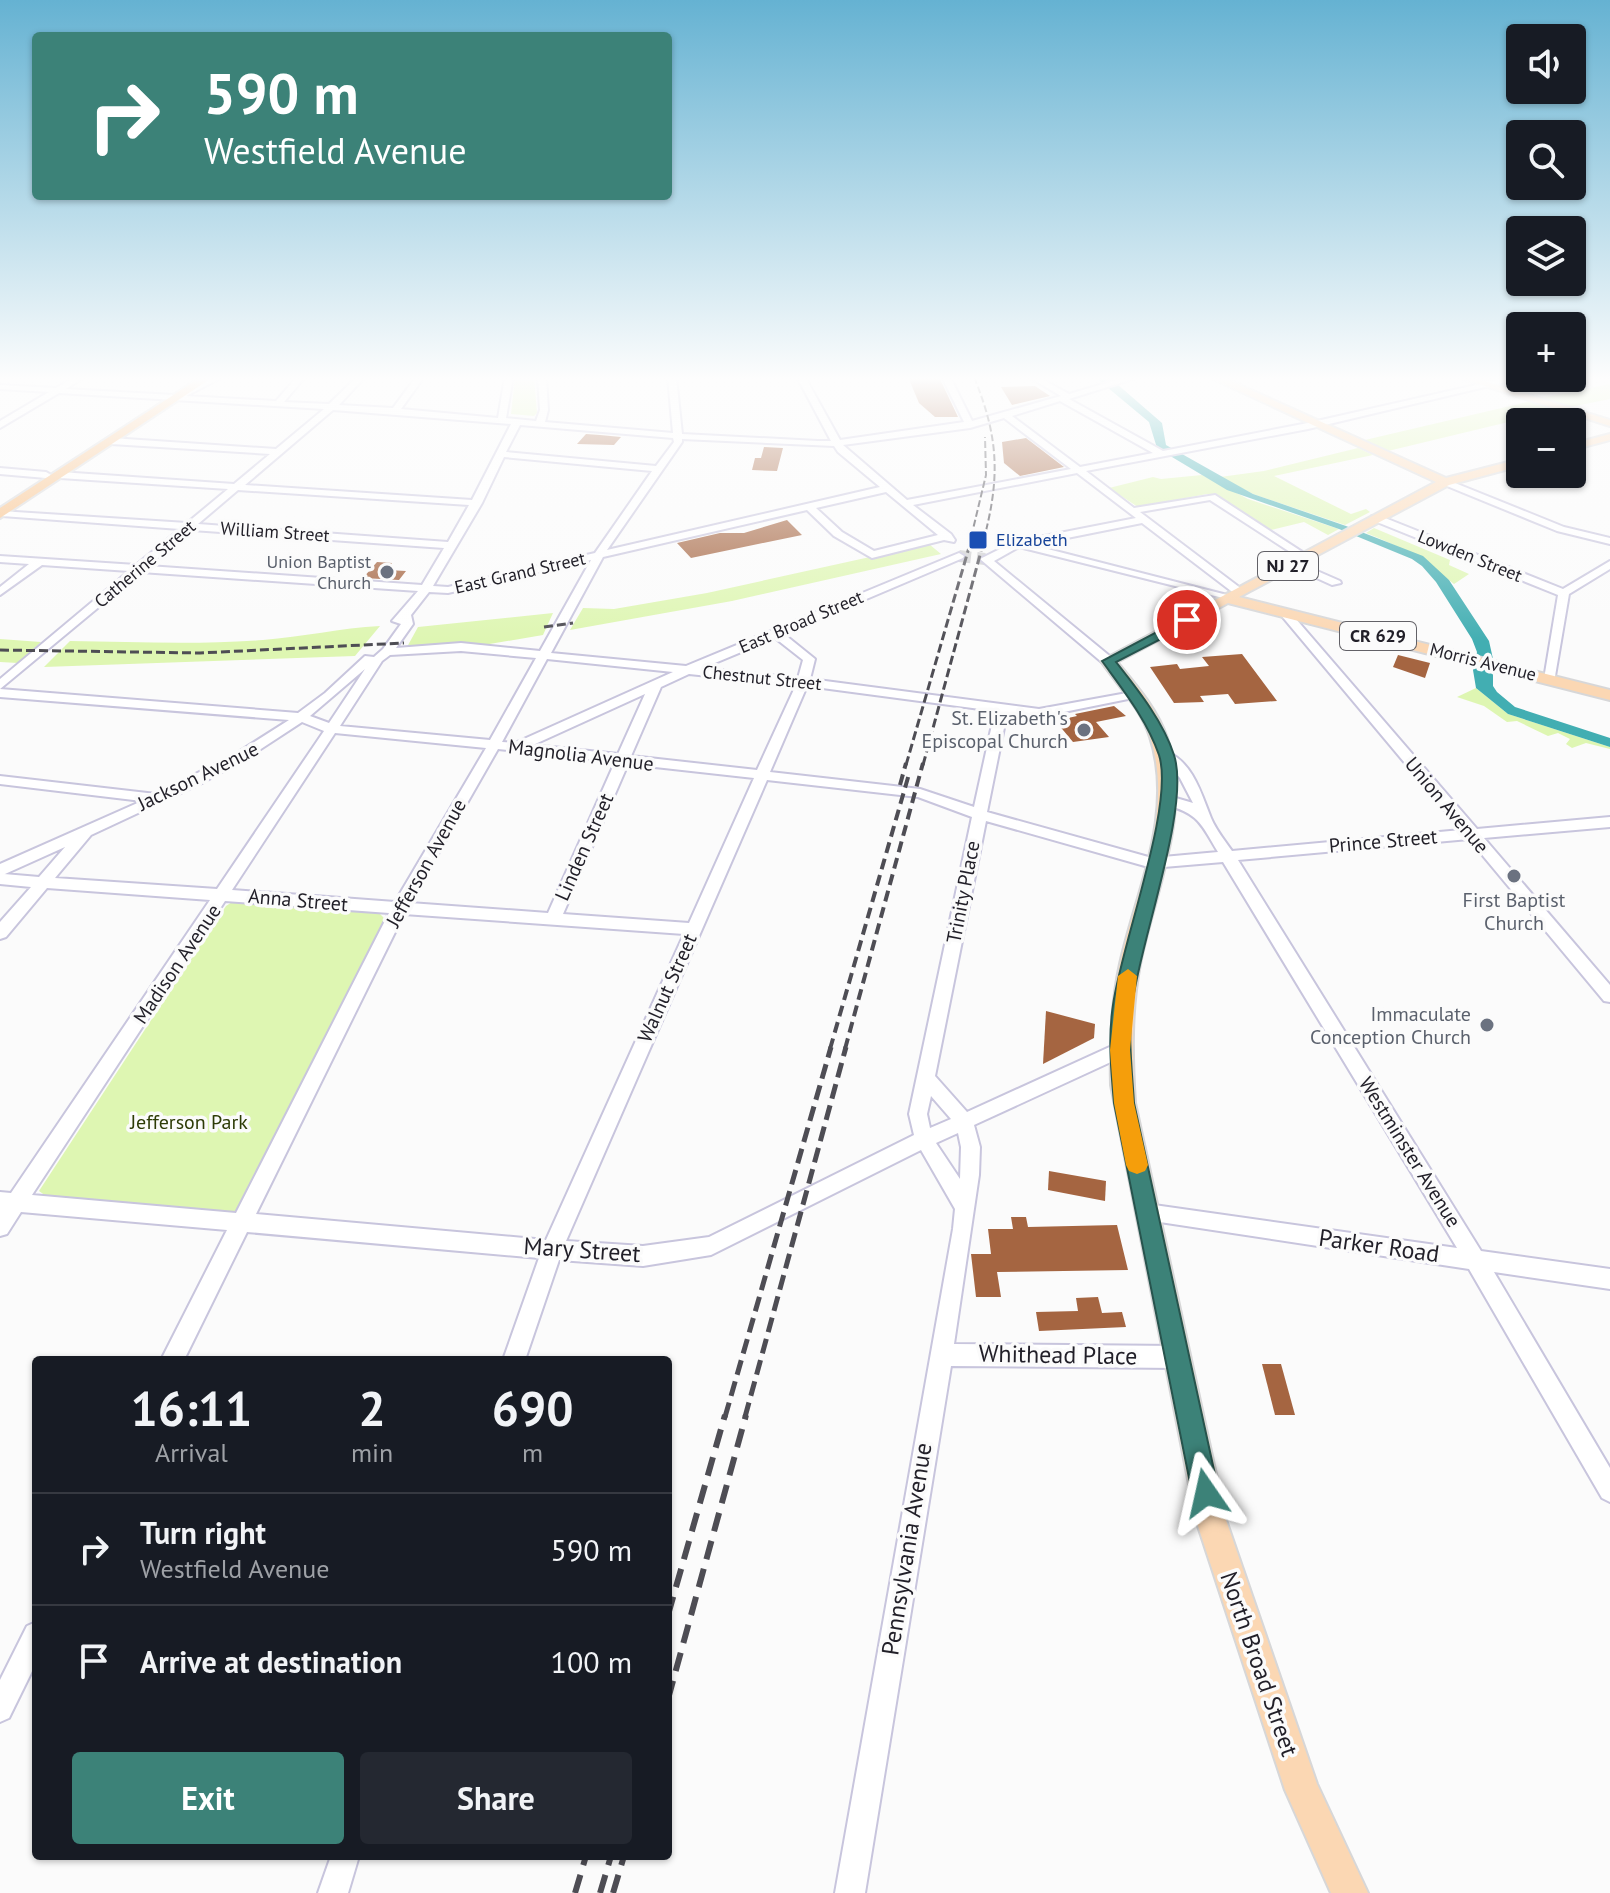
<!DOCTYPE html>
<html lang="en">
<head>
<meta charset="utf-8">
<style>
	body { margin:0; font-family:"PT Sans",sans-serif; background:#242831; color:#f1f3f6; height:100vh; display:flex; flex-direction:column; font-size:30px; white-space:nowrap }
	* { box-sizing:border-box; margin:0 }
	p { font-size:26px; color:#9ea1a6 }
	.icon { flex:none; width:44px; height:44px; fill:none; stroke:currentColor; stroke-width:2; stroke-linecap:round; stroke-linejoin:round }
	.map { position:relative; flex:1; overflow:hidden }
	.drawer { position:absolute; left:32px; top:1356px; width:640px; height:504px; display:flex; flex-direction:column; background:#171b24; border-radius:8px; box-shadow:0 2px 6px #0004 }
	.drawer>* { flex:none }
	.guide { position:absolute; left:32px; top:32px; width:640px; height:168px; border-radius:8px; box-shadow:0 2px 6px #0004; background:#3c8278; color:#fff; overflow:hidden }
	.controls { position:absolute; left:1506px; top:24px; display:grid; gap:16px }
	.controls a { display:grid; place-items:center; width:80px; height:80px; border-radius:8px; background:#171b24; box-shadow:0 2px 6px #0004; font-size:40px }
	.pin { position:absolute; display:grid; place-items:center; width:68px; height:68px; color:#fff; margin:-34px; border:4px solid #fff; border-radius:50%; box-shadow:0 2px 8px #0007 }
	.me { position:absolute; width:88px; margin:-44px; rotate:349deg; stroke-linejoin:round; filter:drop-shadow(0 0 6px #0008) }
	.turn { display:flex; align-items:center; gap:28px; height:168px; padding:0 40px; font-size:36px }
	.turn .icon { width:104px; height:104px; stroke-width:2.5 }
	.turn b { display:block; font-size:56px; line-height:68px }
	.eta { display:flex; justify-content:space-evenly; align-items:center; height:136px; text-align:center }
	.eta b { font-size:48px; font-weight:800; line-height:56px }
	.action { display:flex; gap:16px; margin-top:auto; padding:16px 40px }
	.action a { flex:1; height:92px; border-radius:8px; background:#3c8278; color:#fff; font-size:32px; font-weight:800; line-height:92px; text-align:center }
	.action a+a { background:#242831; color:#f1f3f6 }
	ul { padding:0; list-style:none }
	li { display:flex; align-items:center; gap:24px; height:112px; padding:0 40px; border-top:2px solid #363941 }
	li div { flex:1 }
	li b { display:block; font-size:30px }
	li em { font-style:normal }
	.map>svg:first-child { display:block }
	.green { fill:#def6b2 }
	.water { fill:#42aeb2 }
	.building { fill:#a56541 }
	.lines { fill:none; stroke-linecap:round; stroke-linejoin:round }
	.minor-tunnel { stroke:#cfcfd1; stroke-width:12; stroke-dasharray:12 6; stroke-linecap:butt }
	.minor-casing { stroke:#c8c5dd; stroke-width:4 }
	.major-casing { stroke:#d7d7d8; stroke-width:4 }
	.highway-casing { stroke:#d7d7d8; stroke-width:4 }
	.minor { fill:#fff; fill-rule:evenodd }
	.major { fill:#fbd7b3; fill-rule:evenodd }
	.highway { fill:#f8bd80; fill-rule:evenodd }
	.rail-far4 { stroke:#4e4d54; stroke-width:2; stroke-dasharray:7 3; stroke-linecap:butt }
	.rail-far3 { stroke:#4e4d54; stroke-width:3; stroke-dasharray:9 4; stroke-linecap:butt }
	.rail-far2 { stroke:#4e4d54; stroke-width:4; stroke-dasharray:11 6; stroke-linecap:butt }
	.rail-far1 { stroke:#4e4d54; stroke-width:5; stroke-dasharray:15 7; stroke-linecap:butt }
	.rail { stroke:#4e4d54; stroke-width:6; stroke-dasharray:19 10; stroke-linecap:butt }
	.route { fill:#3c8278; stroke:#27544e; stroke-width:2 }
	.slow { fill:#f59e0b }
	.transit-dot { fill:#1a4fb4; stroke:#fbfbfb; stroke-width:3 }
	.worship-dot { fill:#6b7280; stroke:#fbfbfb; stroke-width:3 }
	.labels { text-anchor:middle; stroke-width:7; stroke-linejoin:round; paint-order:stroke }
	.far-street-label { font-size:18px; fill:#211f28; stroke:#fbfbfb }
	.far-transit-label { font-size:18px; fill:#164399; stroke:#fbfbfb; text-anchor:start }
	.far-worship-label { font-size:18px; fill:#5b616d; stroke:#fbfbfb; text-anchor:end }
	.shield { fill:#fbfbfb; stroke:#626167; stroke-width:2 }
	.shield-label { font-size:18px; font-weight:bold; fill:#211f28 }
	.worship-label { font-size:20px; fill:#5b616d; stroke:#fbfbfb; text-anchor:end }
	.street-label { font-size:20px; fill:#211f28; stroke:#fbfbfb }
	.park-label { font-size:20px; fill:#2d3b06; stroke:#fbfbfb }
	.near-street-label { font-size:24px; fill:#211f28; stroke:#fbfbfb }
</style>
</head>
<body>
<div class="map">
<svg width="1610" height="1893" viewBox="0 0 1610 1893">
	<rect width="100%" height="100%" fill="#fbfbfb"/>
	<g class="green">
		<polygon points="515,377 534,377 537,413 534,416 511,414"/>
		<polygon points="1610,384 1610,399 1570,407 1541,398"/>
		<polygon points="1531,401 1558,410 1388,451 1365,440"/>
		<polygon points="1358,448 1373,455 1274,476 1351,514 1366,509 1370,512 1345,525 1253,494 1220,477 1264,471"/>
		<polygon points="1202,475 1248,499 1339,529 1328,535 1304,522 1271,530 1215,495 1207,494 1138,507 1109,488 1153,477 1161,479"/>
		<path d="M1374,528L1450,560L1449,565L1469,574L1454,584C1426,561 1400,546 1366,533Z"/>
		<polygon points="929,544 941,554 732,601 570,630 583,608 614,609 707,593"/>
		<polygon points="553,613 543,635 472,647 443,644 407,647 418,627"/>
		<path d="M380,626L355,656L44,667L70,641C134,642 199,645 263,640C302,637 341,628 380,626Z"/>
		<polygon points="0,639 41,642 18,663 0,662"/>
		<polygon points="1476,688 1508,714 1610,747 1610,749 1586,743 1572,748 1566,744 1570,739 1558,733 1548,736 1517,721 1507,722 1484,706 1457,697"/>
		<polygon points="232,902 379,913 385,919 243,1208 235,1214 46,1196 39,1191 226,906"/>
	</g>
	<polygon class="water" points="1095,377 1109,377 1162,423 1166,445 1253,494 1346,526 1423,556 1449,580 1489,641 1493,659 1493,686 1497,692 1515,707 1610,738 1610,747 1508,714 1476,688 1473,670 1477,652 1472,639 1436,582 1422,566 1412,559 1339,529 1227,490 1157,448 1149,422"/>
	<g class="building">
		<polygon points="908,377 939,377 958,417 935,417 919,403"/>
		<polygon points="1035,386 1050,396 1012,405 1001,387"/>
		<polygon points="586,434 600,435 621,437 614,445 577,444"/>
		<polygon points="1026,438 1064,467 1020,476 1004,463 1002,442"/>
		<polygon points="764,447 783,448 777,471 752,470 755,458 761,458"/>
		<polygon points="787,520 802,535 691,558 677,543 720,533 744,533"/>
		<polygon points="377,562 392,563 387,570 406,571 399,580 363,578"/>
		<polygon points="1242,654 1277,701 1235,704 1228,694 1200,696 1204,702 1174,703 1150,667 1177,664 1180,669 1209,666 1202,657"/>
		<polygon points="1398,655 1430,663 1425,678 1393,667"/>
		<polygon points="1114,706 1126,716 1096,722 1109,737 1073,742 1058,724 1061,723 1059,720 1077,716 1075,714"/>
		<polygon points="1046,1011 1095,1024 1094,1038 1043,1064"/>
		<polygon points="1049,1171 1106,1181 1105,1201 1048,1190"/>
		<polygon points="1011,1217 1026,1217 1028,1227 1117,1225 1128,1270 997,1272 1001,1297 976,1297 971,1254 991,1254 988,1229 1013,1229"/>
		<polygon points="1098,1297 1102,1313 1122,1312 1126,1327 1039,1331 1036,1312 1078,1311 1076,1298"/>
		<polygon points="1262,1364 1281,1364 1295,1415 1275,1415"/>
	</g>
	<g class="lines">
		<polyline class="minor-tunnel" points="959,556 985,559"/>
		<g class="minor-casing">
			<g id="minor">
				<path d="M75,377H84L66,389L174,395L213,377H223L186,396L276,401L297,377H305L284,402L329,404L357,377H365L339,405L393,408L416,377H424L401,409L498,418L505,377H513L506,418L536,421L540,410L538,377H546L548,410L545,422L673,433L668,377H676L682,434L818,441H831L797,377H805L840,440L964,422L942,377H950L972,421L1061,396L1029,377H1038L1069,394L1127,377H1139L1069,399L1163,451L1308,423L1511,377L1523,378L1308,429L1086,471L1134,508L1215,495L1310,557L1301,559L1210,500L1140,512L1243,590V594H1235L1142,523L1032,545L1231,596V600L1019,547L994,561L1112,658V664H1104L980,559L1014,542L1136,518L1077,473L913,505L951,534L955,540L954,542L944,540L872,558L834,536L807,510L603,557L551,653L686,666L959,553L964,556L963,558L784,634L815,659L810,679L1039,709L1138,691V697L1039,717L1007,713L987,812L1152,858L1218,852C1200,822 1199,814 1164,804L1162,801L1169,796L1193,803L1180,778L1160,756L1167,752C1193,762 1202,796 1211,818C1216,830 1225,841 1232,851L1461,830L1281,615V611H1289L1477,829L1610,817V827L1484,838L1610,985V1002L1604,1001L1469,839L1238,860L1481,1251L1610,1269V1289L1494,1272L1610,1468V1502L1602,1498L1469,1269L1140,1219L1137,1213L1140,1207L1147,1204L1457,1248L1223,862L1152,868L986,821L935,1076L967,1112L1114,1045L1120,1043L1126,1045L1129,1050L1126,1055L974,1125L980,1147L979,1175L954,1344L1177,1346L1185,1349L1188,1357L1185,1365L1177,1368L951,1366L865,1893H835L953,1229L955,1209L921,1150L711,1255L643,1266L559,1260L525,1360H503L539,1258L247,1232L184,1360H161L227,1230L21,1212L7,1234L0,1236V1192L11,1193L210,900L47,888L6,937L0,939V922L31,887L0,884V864L142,801L0,784V776L156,794L237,753L289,720L0,697V689L298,713L325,693L365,656L374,657L383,649L401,624L392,621L418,591L141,572L0,689V679L129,571L42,565L0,595V587L29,564L0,562V556L136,565L180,529L2,516L0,511L187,523L228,489L60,478L55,475L60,472L234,484L270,454L111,444L107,441L111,438L276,449L324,409L59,393L0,428V421L49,392L0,389V385L56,388ZM1060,401L1153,453L1080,467L1012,416ZM333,410L511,424L472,500L245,485ZM1004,418L1071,469L907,500L843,445L970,428ZM520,425L673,438L674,442L656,466L506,452ZM682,439L834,446L838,452L880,487L607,550L682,442ZM504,457L652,471L595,553L448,587L433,586L482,503ZM238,490L469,505L448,542L198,524ZM886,492L938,535L874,551L842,532L816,508ZM192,530L444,548L422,585L148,566ZM591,560L540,651L461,643L396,648L413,624L411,615L429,592L448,593ZM775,638L803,660L798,678L703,668ZM461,651L536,658L490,740L340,726L382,661L390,655ZM547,659L673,672L515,743L502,742ZM365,669L329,723L310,716ZM689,674L796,685L757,770L631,756L661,687ZM807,686L995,711L974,807L920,789L770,772ZM645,694L618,754L533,745ZM302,722L324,731L217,889L55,878L91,835L200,784L247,758ZM335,733L486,748L395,902L232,890ZM498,749L615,762L548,913L410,903ZM628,764L754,778L689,923L563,914ZM767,780L918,797L972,817L909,1114L914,1135L709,1237L643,1246L566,1241ZM65,847L39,877L4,874H5ZM225,901L389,913L236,1213L32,1195ZM404,914L684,934L546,1240L256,1214ZM931,1096L951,1119L930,1128L927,1114ZM958,1133L961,1147L960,1179L936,1143Z"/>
				<polygon points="0,468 46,472 51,475 46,478 0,474"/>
				<polygon points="1445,479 1564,527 1610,538 1610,544 1557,531 1442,484 1442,480"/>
				<polygon points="1372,516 1380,516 1563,589 1610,561 1610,569 1569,594 1554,682 1546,682 1544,679 1558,595 1372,520"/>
				<polygon points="1292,560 1340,581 1341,583 1332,585 1288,565 1287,563"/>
				<polygon points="36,1622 36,1663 9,1718 0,1722 0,1680 27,1626"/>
				<polygon points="331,1856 359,1856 348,1893 318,1893"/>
			</g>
		</g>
		<g class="major-casing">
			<g id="major">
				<path d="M1209,377H1222L1446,478L1520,459V466L1449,485L1239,597L1610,690V700L1228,603L1117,662C1136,685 1157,709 1167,738C1192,813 1155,890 1140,964C1131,1010 1132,1056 1135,1103L1226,1520L1317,1784L1368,1893H1331L1285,1790L1196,1520L1111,1085C1110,1044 1111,1004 1120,964C1136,891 1175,813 1150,737C1141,708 1118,686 1101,661L1436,482Z"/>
				<polygon points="1457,377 1471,377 1610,420 1610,426"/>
				<polygon points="1610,434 1610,440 1572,450 1572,444"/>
			</g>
		</g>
		<g class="highway-casing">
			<polygon id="highway" points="201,377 213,377 0,518 0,508"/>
		</g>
		<use href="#minor" class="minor"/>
		<use href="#major" class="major"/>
		<use href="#highway" class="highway"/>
		<g class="rail-far4">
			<path d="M974,377C1000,440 1000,481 982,546"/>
			<polyline points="969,546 986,475 985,437"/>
		</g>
		<g class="rail-far3">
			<polyline points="544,627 573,623"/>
			<polyline points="0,650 200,653 404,643"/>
			<polyline points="906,765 970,544"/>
			<polyline points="923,765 983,544"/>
		</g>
		<g class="rail-far2">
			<polyline points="900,785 906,763"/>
			<polyline points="830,1049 909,774"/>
			<polyline points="845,1049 923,763"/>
		</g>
		<g class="rail-far1">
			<polyline points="725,1417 831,1047"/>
			<polyline points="745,1417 846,1047"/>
		</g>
		<g class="rail">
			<polyline points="668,1615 725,1415"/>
			<polyline points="668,1699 746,1415"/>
			<polyline points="575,1893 586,1856"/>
			<polyline points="600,1893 611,1856"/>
			<polyline points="613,1893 624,1856"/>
		</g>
	</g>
	<linearGradient id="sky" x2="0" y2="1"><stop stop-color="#65b2d2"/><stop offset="0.59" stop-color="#fdfdfd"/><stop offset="1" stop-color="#fdfdfd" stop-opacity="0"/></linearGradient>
	<rect width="1610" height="642" fill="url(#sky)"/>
	<path class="route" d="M1187,616L1192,617V623L1116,662C1138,690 1163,721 1174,755C1191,807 1139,944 1132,1006C1128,1038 1132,1070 1134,1103L1219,1493L1215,1502L1206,1506L1196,1502L1192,1493L1114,1103C1111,1070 1108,1038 1113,1005C1121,945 1175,805 1159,755C1147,720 1123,690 1102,661Z"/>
	<polygon class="slow" points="1128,969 1137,976 1130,1050 1134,1103 1148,1165 1145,1171 1137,1174 1129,1171 1126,1165 1114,1103 1110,1050 1118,976"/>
	<rect class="transit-dot" x="968" y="530" width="20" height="20" rx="4"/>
	<g class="worship-dot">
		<circle cx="387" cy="572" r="8"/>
		<circle cx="1084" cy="730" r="8"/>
		<circle cx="1514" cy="876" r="8"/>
		<circle cx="1487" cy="1025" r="8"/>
	</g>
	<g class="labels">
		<g class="far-street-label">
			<text transform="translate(275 532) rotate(4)" y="6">William Street</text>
			<text transform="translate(1470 556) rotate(22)" y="6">Lowden Street</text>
			<text transform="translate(145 564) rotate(-40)" y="6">Catherine Street</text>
			<text transform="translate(520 573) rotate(-13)" y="6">East Grand Street</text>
			<text transform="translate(801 622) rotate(-23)" y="6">East Broad Street</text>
			<text transform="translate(1483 662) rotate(14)" y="6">Morris Avenue</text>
			<text transform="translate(762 678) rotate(6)" y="6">Chestnut Street</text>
		</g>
		<g class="far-transit-label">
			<text x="996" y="546">Elizabeth</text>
		</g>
		<g class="far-worship-label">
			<text x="371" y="568">Union Baptist<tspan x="371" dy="21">Church</tspan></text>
		</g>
		<g class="shield">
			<rect x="1258" y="552" width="60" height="28" rx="6"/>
			<rect x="1340" y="622" width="76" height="28" rx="6"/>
		</g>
		<g class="shield-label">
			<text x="1288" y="572">NJ 27</text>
			<text x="1378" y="642">CR 629</text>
		</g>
		<g class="worship-label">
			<text x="1068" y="725">St. Elizabeth's<tspan x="1068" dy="23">Episcopal Church</tspan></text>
			<text x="1514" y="907" text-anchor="middle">First Baptist<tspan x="1514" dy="23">Church</tspan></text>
			<text x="1471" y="1021">Immaculate<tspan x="1471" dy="23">Conception Church</tspan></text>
		</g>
		<g class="street-label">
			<text transform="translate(581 755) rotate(7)" y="7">Magnolia Avenue</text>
			<text transform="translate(198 776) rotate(-26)" y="7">Jackson Avenue</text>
			<text transform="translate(1447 805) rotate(50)" y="7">Union Avenue</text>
			<text transform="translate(1383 841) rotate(-5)" y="7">Prince Street</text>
			<text transform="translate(584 847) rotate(-66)" y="7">Linden Street</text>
			<text transform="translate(426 863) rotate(-61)" y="7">Jefferson Avenue</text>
			<text transform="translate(963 892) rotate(-79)" y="7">Trinity Place</text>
			<text transform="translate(298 900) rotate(5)" y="7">Anna Street</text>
			<text transform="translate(177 964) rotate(-56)" y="7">Madison Avenue</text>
			<text transform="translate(667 988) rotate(-66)" y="7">Walnut Street</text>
			<text transform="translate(1410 1152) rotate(58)" y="7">Westminster Avenue</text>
		</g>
		<g class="park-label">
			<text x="189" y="1129">Jefferson Park</text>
		</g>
		<g class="near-street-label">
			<text transform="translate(1379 1246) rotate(8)" y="8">Parker Road</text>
			<text transform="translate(582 1250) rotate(4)" y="8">Mary Street</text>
			<text transform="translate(1058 1355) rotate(1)" y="8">Whithead Place</text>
			<text transform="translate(907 1549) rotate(-81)" y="8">Pennsylvania Avenue</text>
			<text transform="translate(1259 1664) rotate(71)" y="8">North Broad Street</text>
		</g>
	</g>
</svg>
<div class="controls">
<a><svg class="icon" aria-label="sound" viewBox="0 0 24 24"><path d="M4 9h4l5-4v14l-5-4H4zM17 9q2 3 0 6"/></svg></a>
<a><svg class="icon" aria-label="search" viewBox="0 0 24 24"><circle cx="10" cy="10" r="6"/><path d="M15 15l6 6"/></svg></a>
<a><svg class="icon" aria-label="layers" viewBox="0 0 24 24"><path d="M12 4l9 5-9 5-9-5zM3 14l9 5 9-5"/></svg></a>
<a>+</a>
<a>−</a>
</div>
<div class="pin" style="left:1187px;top:620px;background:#d93025"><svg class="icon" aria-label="arrive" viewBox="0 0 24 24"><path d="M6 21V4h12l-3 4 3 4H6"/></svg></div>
<svg class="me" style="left:1206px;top:1493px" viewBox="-20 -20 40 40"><path d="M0-17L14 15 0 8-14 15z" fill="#3c8278" stroke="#fff" stroke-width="4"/></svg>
<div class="guide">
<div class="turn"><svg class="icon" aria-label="right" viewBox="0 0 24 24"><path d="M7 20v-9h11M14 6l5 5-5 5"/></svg><div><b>590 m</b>Westfield Avenue</div></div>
</div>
<section class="drawer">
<div class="eta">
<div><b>16:11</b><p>Arrival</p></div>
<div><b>2</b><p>min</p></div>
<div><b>690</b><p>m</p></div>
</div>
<ul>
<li><svg class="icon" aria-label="right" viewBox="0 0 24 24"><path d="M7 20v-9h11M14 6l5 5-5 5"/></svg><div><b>Turn right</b><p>Westfield Avenue</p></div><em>590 m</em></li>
<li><svg class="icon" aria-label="arrive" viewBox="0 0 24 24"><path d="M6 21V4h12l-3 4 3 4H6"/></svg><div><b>Arrive at destination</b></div><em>100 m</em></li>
</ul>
<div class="action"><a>Exit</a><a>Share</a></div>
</section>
</div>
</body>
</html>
